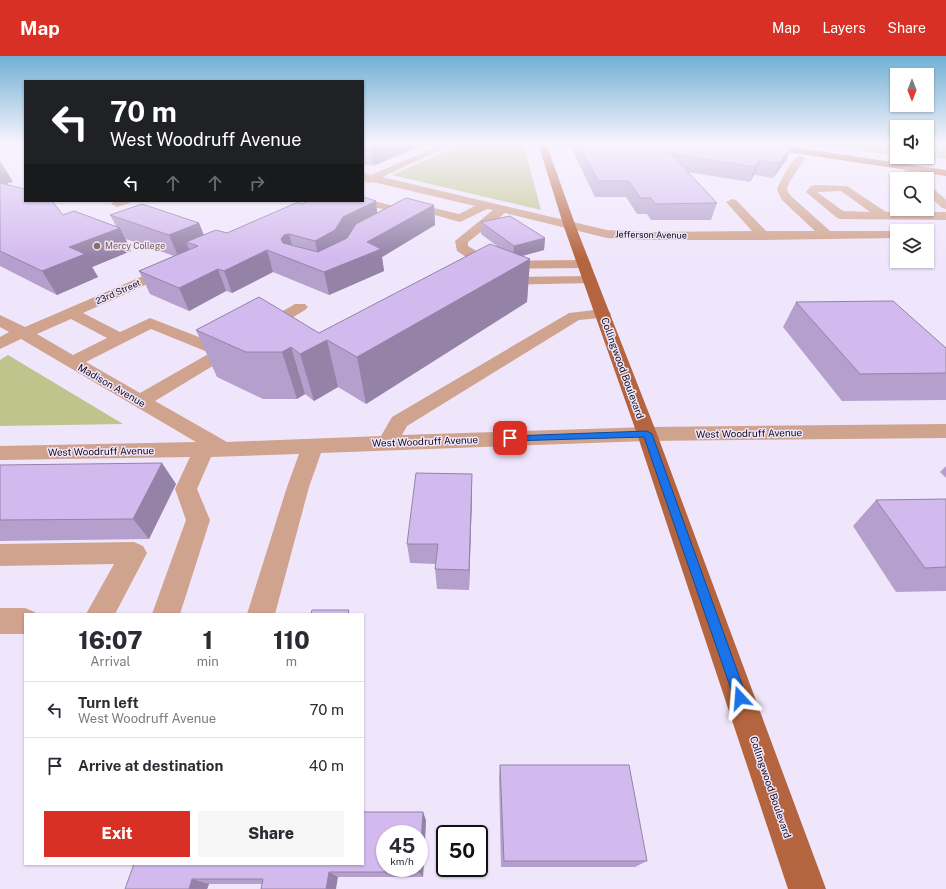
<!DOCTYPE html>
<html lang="en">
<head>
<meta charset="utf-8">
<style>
	body { margin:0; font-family:"Public Sans",sans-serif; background:#f7f7f7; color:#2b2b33; height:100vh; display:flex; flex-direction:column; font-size:15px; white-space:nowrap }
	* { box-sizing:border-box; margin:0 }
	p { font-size:13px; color:#7c7c81 }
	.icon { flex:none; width:22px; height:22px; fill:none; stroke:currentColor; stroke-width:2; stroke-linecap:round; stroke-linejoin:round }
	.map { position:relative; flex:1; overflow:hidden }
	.side { position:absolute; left:24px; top:557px; width:340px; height:252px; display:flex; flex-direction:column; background:#fff; border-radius:0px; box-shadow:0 1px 3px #0004 }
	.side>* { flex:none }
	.top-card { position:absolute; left:24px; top:24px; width:340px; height:122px; border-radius:0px; box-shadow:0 1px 3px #0004; background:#202124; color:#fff; overflow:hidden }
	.needle { width:26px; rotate:180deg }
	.buttons { position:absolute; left:890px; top:12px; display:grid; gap:8px }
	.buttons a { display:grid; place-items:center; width:44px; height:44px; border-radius:0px; background:#fff; box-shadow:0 1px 3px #0004; font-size:20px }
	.speed { position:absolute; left:376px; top:769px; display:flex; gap:8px; font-size:20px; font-weight:700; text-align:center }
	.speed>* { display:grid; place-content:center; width:52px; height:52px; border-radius:50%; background:#fff; box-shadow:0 1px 3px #0004; line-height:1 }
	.speed small { font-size:10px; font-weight:400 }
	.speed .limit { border:2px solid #111; border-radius:6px; background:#fff; color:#111 }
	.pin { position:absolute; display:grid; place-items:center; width:34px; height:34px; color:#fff; margin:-17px; border-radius:8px; box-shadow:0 2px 6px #0006 }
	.me { position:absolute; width:44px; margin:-22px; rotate:341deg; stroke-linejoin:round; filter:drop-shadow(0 0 3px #0008) }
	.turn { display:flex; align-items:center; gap:14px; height:84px; padding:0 20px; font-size:18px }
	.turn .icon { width:52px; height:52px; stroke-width:2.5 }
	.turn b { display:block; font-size:28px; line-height:34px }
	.lanes { display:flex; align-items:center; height:38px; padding:0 20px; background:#0003; justify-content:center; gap:20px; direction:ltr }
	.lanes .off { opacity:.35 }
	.eta { display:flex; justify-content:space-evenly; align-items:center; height:68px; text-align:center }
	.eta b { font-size:24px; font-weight:800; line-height:28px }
	.primary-button { display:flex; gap:8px; margin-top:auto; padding:8px 20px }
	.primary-button a { flex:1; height:46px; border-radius:0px; background:#d93025; color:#fff; font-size:16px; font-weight:800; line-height:46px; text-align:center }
	.primary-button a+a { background:#f7f7f7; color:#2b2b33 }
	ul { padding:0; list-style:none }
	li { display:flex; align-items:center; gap:12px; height:56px; padding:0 20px; border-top:1px solid #e1e1e2 }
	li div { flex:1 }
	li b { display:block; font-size:15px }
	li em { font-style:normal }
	header { display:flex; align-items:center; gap:24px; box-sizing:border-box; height:56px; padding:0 20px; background:#d93025; color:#fff }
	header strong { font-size:19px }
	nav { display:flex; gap:22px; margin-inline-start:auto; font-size:14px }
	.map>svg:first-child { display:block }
	.green { fill:#bfc38c }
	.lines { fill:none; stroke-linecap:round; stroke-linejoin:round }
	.minor { fill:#d0a38f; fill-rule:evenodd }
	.major { fill:#b4643e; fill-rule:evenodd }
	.wall { fill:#b5a0cd }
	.shaded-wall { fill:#9482a7 }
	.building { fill:#d3baee; stroke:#9482a7; fill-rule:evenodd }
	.route { fill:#1a73e8; stroke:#114b97 }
	.education-dot { fill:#8d6e63; stroke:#f0e6fc; stroke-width:1.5 }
	.labels { text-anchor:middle; stroke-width:3; stroke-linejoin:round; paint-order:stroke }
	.far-street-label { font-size:9px; fill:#120d16; stroke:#f0e6fc }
	.far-education-label { font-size:9px; fill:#785e54; stroke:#f0e6fc; text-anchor:start }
	.street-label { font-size:10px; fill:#120d16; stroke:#f0e6fc }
</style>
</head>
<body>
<header>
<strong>Map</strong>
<nav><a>Map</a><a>Layers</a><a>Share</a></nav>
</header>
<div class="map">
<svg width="946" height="833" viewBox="0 0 946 833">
	<rect width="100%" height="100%" fill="#f0e6fc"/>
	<g class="green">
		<polygon points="464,87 523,87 541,154 392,119"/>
		<polygon points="831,87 897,87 897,100 841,91"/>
		<polygon points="927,87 946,87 946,103 927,101"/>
		<polygon points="8,299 123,368 0,370 0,304"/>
	</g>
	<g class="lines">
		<g class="minor">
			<path d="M445,87H456L382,121L607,174L649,176L752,175L726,146L732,143L736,144L766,175H815L782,144L777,134C779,126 793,101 800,99L805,102L789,127L787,134L791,140L830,175H900H897V182L763,184H649L607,182L505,157L468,186V190L493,205L584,204L589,205L591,208L589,211L584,212L492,213L480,210L457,195L455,185L493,154L487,153L460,166L413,153L411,151L417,148L459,158L475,150L373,126L368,127L363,124V117L371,119Z"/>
			<polygon points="899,101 902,102 923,123 912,123 894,104"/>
			<path d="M815,129L847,130L886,156H946V164L840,163L836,161L806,136L811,130ZM841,135L870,156L843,155L817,136Z"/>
			<polygon points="927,129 931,130 946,144 946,153 942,152 927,138"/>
			<polygon points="363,142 401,152 403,154 397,157 359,147 357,145 363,145"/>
			<polygon points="132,145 130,147 117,151 111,148 115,145"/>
			<path d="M171,208L176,209L178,212L176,215L83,257L120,276L150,262L222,290L295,248H305L308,251L305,254L155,345L227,386L381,380L392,361L569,257L603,253L609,255L611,258L609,261L579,264L407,370L402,379L647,371L946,368V382L647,385L321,397L309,431L275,558H247L287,431L299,398L211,401L197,433L210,464L180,558H152L186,464L175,433L190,401L0,404V390L196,386L21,283L0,293V281L9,276L0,271V259L25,271ZM71,263L107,282L73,299L37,278ZM151,273L210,297L140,337L86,306Z"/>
			<polygon points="590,220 595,221 597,224 595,227 499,229 494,228 492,225 494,222 499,221"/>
			<polygon points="134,486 143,490 147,497 115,558 86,558 114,508 0,510 0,488"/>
			<polygon points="0,552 25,552 35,556 36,558 25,558 25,578 0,578"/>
		</g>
		<g class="major">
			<polygon points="538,87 546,87 576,171 657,378 826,833 788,833 637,378 564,171"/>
			<polygon points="745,87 764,87 946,114 946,120 749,90"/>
		</g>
	</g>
	<g class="wall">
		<polygon points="363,87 425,88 373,110 363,108"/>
		<polygon points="569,87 780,87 787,103 773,122 754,119 750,126 687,116 717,147 711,164 651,164 647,158 637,158 626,141 595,141"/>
		<polygon points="0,105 13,126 7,127 8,129 63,159 116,170 110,159 199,167 204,179 227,177 302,148 377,157 434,149 435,169 382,201 384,215 329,239 273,216 232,237 226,235 189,255 150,238 139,215 174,200 126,183 131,195 92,211 98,221 57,239 0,210"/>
		<polygon points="481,166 545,182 544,194 523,200 530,203 527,246 366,348 338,331 314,345 305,338 297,343 263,343 217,321 196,274 319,277 497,190 481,178"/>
		<polygon points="796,246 946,292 946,344 842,345 783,271"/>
		<polygon points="0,409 176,428 149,483 0,485"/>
		<polygon points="946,410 946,422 940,416"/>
		<polygon points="472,418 472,439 469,534 437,533 435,513 436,508 410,507 407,488"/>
		<polygon points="946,443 946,535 896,536 853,470 876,444"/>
		<polygon points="500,709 647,805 635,811 501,811 499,721"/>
		<polygon points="426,764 423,821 338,821 262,828 209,828 207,833 125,833"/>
	</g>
	<g class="shaded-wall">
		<polygon points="376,87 425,87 425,88 373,110 370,89"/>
		<polygon points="793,89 787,103 773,122 779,107"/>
		<polygon points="760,104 754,119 750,126 755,111"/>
		<polygon points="0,106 1,106 13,126 7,127 10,131 0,134"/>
		<polygon points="376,145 378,165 346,182 339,195 320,206 315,185 343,161"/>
		<polygon points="434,149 435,169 382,201 384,215 329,239 324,216 367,186"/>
		<polygon points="199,167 208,190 198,190 186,186 191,197 179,202 169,179"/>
		<polygon points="120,172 131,195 92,211 98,221 57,239 42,215 69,191"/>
		<polygon points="289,178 295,200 290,201 281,183 284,179"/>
		<polygon points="545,182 544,194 513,202 514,190"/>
		<polygon points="267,194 273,216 232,237 224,215"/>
		<polygon points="530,203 527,246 366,348 357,301"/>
		<polygon points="218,213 226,235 189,255 179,232"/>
		<polygon points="327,284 338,331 314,345 300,298"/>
		<polygon points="291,291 305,338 297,343 282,296"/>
		<polygon points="162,407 176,428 149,483 133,463"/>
		<polygon points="472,418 472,439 469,534 469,514"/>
		<polygon points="423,756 426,764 423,821 419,816"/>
		<polygon points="329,816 338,821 336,833 326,833"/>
		<polygon points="192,823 209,828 207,833 189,833"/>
	</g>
	<g class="building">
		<polygon points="363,87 376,87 370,89"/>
		<polygon points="578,87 780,87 793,89 779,107 760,104 755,111 670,97 717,147 655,148 651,142 640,142 629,125 598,125"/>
		<polygon points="0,127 25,133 25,145 52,145 63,159 74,155 120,172 69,191 85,198 42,215 0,195"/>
		<polygon points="363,141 376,145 343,161 335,174 315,185 289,178 284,179 281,183 283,187 318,196 347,182 356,168 406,142 434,149 367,186 381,193 324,216 267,194 224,215 218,213 179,232 139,215 198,190 186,186 216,174 227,177 298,146 302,148 307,145 363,145"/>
		<polygon points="142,148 199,167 169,179 110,159"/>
		<polygon points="510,160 545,182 514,190 481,166"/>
		<polygon points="490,188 530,203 357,301 327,284 300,298 291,291 282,296 246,296 196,274 259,241 319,277"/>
		<polygon points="893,245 946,292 946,317 860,318 796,246"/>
		<polygon points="162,407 133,463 0,464 0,409"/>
		<polygon points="416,417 472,418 469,514 435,513 438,488 407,488"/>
		<polygon points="946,443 946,511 925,512 876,444"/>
		<polygon points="312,554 349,554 348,558 311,558"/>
		<polygon points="500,709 629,709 647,805 504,805"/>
		<path d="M363,756H423L419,816H329L326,833H261L263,823H192L189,833H125L134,808H363ZM385,778H419V812H385Z"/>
	</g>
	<linearGradient id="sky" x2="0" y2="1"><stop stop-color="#71b0d3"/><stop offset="0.43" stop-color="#f8f4fe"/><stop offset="1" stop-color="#f8f4fe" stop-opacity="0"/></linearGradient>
	<rect width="946" height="203" fill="url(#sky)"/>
	<polygon class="route" points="647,375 652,378 747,642 745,647 740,649 736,647 734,642 644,381 510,385 506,382 510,380"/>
	<circle class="education-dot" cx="97" cy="190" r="4"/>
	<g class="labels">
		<g class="far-street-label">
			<text transform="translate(651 179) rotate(1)" y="3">Jefferson Avenue</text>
			<text transform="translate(118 236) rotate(-24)" y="3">23rd Street</text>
		</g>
		<g class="far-education-label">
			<text x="105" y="193">Mercy College</text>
		</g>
		<g class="street-label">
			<text transform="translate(623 312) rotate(70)" y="4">Collingwood Boulevard</text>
			<text transform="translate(112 329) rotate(30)" y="4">Madison Avenue</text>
			<text transform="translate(749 377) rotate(-1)" y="4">West Woodruff Avenue</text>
			<text transform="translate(425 385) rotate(-2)" y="4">West Woodruff Avenue</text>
			<text transform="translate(101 395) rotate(-1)" y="4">West Woodruff Avenue</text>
			<text transform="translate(771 731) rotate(71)" y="4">Collingwood Boulevard</text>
		</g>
	</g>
</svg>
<div class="buttons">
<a><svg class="needle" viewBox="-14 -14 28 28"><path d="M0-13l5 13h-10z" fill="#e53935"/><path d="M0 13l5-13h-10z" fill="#7c7c81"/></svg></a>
<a><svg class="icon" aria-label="sound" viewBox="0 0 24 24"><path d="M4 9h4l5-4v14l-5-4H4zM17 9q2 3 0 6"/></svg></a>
<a><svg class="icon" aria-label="search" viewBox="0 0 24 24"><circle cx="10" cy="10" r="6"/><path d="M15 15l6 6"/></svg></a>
<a><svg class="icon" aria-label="layers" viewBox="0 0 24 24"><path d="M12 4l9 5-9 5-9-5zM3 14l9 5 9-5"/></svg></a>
</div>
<div class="speed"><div>45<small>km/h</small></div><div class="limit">50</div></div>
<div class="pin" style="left:510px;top:382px;background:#d93025"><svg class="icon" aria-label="arrive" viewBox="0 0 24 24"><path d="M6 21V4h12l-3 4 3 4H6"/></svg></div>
<svg class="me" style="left:740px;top:642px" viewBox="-20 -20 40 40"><path d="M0-17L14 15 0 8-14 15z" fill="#1a73e8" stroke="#fff" stroke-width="4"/></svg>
<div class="top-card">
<div class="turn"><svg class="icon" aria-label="left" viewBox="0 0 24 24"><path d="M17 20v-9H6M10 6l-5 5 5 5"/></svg><div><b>70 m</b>West Woodruff Avenue</div></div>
<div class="lanes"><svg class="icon" aria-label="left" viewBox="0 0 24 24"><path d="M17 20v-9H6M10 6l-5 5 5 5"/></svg><svg class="icon off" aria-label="ahead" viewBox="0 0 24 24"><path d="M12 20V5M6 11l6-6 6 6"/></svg><svg class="icon off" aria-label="ahead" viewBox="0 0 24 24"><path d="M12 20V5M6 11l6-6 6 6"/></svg><svg class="icon off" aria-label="right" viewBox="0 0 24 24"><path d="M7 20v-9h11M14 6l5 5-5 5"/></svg></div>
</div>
<section class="side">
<div class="eta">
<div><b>16:07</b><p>Arrival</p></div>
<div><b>1</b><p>min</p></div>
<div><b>110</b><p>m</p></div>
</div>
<ul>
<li><svg class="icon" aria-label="left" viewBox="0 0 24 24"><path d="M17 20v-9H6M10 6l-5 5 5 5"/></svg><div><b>Turn left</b><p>West Woodruff Avenue</p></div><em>70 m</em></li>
<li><svg class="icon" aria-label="arrive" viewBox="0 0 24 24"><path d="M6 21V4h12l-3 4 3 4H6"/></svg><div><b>Arrive at destination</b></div><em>40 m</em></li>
</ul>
<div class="primary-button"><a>Exit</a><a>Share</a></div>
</section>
</div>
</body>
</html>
